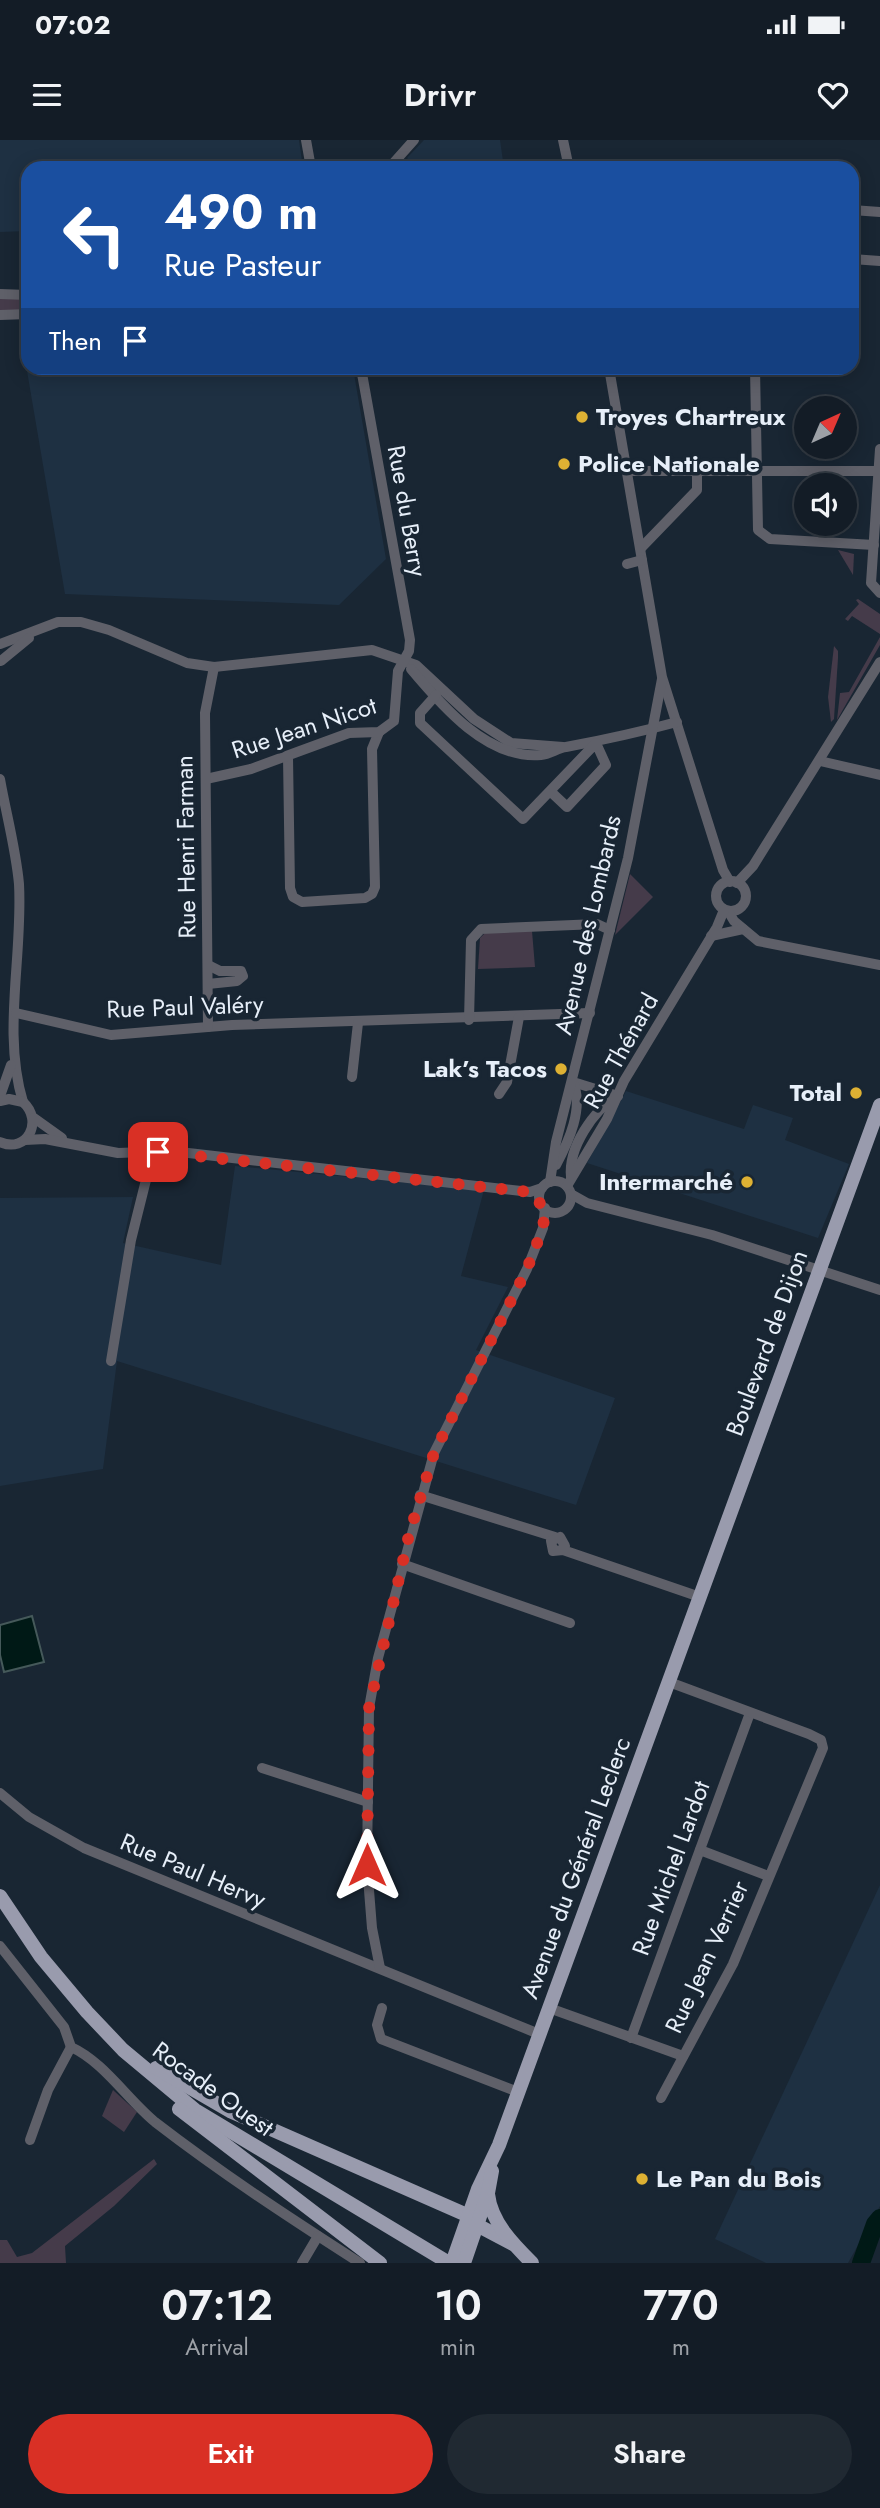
<!DOCTYPE html>
<html lang="en">
<head>
<meta charset="utf-8">
<style>
	body { margin:0; font-family:Jost,sans-serif; background:#202932; color:#f1f3f6; height:100vh; display:flex; flex-direction:column; font-size:26px; white-space:nowrap }
	* { box-sizing:border-box; margin:0 }
	p { font-size:23px; color:#9da1a7 }
	.icon { flex:none; width:38px; height:38px; fill:none; stroke:currentColor; stroke-width:2; stroke-linecap:round; stroke-linejoin:round }
	.map { position:relative; height:2123px; overflow:hidden }
	.details { display:flex; flex-direction:column; background:#131c26; flex:1 }
	.details>* { flex:none }
	.guide { position:absolute; left:21px; top:21px; width:838px; height:214px; border-radius:21px; box-shadow:0 4px 18px #0003,0 0 0 2px #323a43; background:#1a4fa0; color:#fff; overflow:hidden }
	.needle { width:46px; rotate:44deg }
	.controls { position:absolute; left:794px; top:256px; display:grid; gap:14px }
	.controls a { display:grid; place-items:center; width:63px; height:63px; border-radius:50%; background:#131c26; box-shadow:0 4px 18px #0003,0 0 0 2px #323a43; font-size:35px }
	.pin { position:absolute; display:grid; place-items:center; width:60px; height:60px; color:#fff; margin:-30px; border-radius:14px; box-shadow:0 4px 10px #0006 }
	.me { position:absolute; width:77px; margin:-38px; rotate:0deg; stroke-linejoin:round; filter:drop-shadow(0 0 5px #0008) }
	.turn { display:flex; align-items:center; gap:24px; height:147px; padding:0 28px; font-size:32px }
	.turn .icon { width:91px; height:91px; stroke-width:2.5 }
	.turn b { display:block; font-size:49px; line-height:60px }
	.then { display:flex; align-items:center; height:66px; padding:0 28px; background:#0003; gap:14px; font-size:26px }
	.eta { display:flex; justify-content:space-evenly; align-items:center; height:119px; text-align:center }
	.eta b { font-size:42px; font-weight:600; line-height:49px }
	.primary-button { display:flex; gap:14px; margin-top:auto; padding:14px 28px }
	.primary-button a { flex:1; height:80px; border-radius:42px; background:#d93025; color:#fff; font-size:28px; font-weight:600; line-height:80px; text-align:center }
	.primary-button a+a { background:#202932; color:#f1f3f6 }
	.status { display:flex; justify-content:space-between; align-items:center; height:49px; padding:0 35px; background:#131c26; direction:ltr }
	.status svg { height:19px; fill:currentColor }
	header { display:flex; justify-content:space-between; align-items:center; height:91px; padding:0 28px; background:#131c26; font-size:32px; font-weight:600 }
	.map>svg:first-child { display:block }
	.built { fill:#1e3042 }
	.green { fill:#453b4a }
	.water { fill:#001916; stroke:#45595a; stroke-width:2 }
	.lines { fill:none; stroke-linecap:round; stroke-linejoin:round }
	.river { stroke:#001916; stroke-width:18 }
	.minor { stroke:#5f6069; stroke-width:10 }
	.major { stroke:#999bad; stroke-width:14 }
	.route { stroke:#d93025; stroke-width:12; stroke-dasharray:0 21.6 }
	.poi-dot { fill:#deb133; stroke:#192633; stroke-width:2.5 }
	.labels { text-anchor:middle; stroke-width:7; stroke-linejoin:round; paint-order:stroke }
	.poi-label { font-size:24px; font-weight:bold; fill:#e7eff9; stroke:#192633; text-anchor:start }
	.street-label { font-size:24px; fill:#e7eff9; stroke:#192633 }
</style>
</head>
<body>
<div class="status"><b>07:02</b><svg viewBox="0 0 49 12"><path d="M0 12V9h3v3zM5 12V6h3v6zM10 12V3h3v9zM15 12V0h3v12zM26 1h20v11H26zM47 4h2v5h-2z"/></svg></div>
<header><svg class="icon" aria-label="menu" viewBox="0 0 24 24"><path d="M4 6h16M4 12h16M4 18h16"/></svg>Drivr<svg class="icon" aria-label="heart" viewBox="0 0 24 24"><path d="M12 20l-8-8c-3-5 5-10 8-4 3-6 11-1 8 4z"/></svg></header>
<div class="map">
<svg width="880" height="2123" viewBox="0 0 880 2123">
	<rect width="100%" height="100%" fill="#192633"/>
	<g class="built">
		<polygon points="0,0 299,0 303,28 28,28 28,91 0,92"/>
		<polygon points="424,0 500,0 504,28 406,28 411,22 407,18"/>
		<polygon points="19,184 28,184 28,228 353,228 386,419 339,465 65,454"/>
		<polygon points="626,951 744,989 753,965 793,978 785,1000 849,1024 818,1098 587,1023"/>
		<polygon points="235,1026 484,1050 461,1136 508,1147 476,1210 615,1258 576,1365 117,1221 103,1329 0,1346 0,1058 133,1057 123,1103 221,1125"/>
		<polygon points="880,1745 880,2066 848,2123 766,2123 715,2099"/>
	</g>
	<g class="green">
		<polygon points="0,158 28,158 28,172 0,173"/>
		<polygon points="838,410 854,414 853,435"/>
		<polygon points="858,459 880,474 880,494 852,476 848,481 845,479 859,464 856,460"/>
		<polygon points="880,497 880,505 837,580 840,553 849,552"/>
		<polygon points="834,506 838,511 838,518 834,579 831,582 828,557"/>
		<polygon points="630,734 653,757 615,795"/>
		<polygon points="532,791 535,827 478,829 480,798 485,793"/>
		<polygon points="113,1950 137,1972 124,1992 102,1976"/>
		<polygon points="154,2019 157,2024 114,2066 65,2106 66,2123 0,2123 0,2100 7,2100 17,2117 32,2113"/>
	</g>
	<polygon class="water" points="32,1476 44,1522 4,1532 0,1515 0,1485"/>
	<g class="lines">
		<polyline class="river" points="861,2123 875,2084 880,2078"/>
		<g class="minor">
			<polyline points="306,0 311,28"/>
			<polyline points="563,0 569,28"/>
			<polyline points="389,28 414,0"/>
			<polyline points="852,70 880,72"/>
			<polyline points="852,119 880,121"/>
			<polyline points="0,154 28,155"/>
			<polyline points="0,175 28,174"/>
			<polyline points="609,228 662,537 723,730 730,742"/>
			<polyline points="755,228 758,390 770,399 874,405"/>
			<polyline points="880,309 871,443 880,453"/>
			<polyline points="629,331 879,331"/>
			<polyline points="641,408 697,350 697,329"/>
			<polyline points="627,424 642,420"/>
			<polyline points="0,504 58,482 81,482 109,490 187,523 214,527 372,510 416,525 474,579 511,603 563,607"/>
			<polyline points="1,521 29,498"/>
			<path d="M411,529C442,566 488,620 541,615C550,614 558,608 566,607C603,600 640,592 677,582"/>
			<polyline points="436,555 420,573 420,583 523,679 596,603 606,625 567,667 550,651"/>
			<polyline points="288,617 290,748 293,757 302,762 365,758 372,754 375,747 372,609 379,592"/>
			<polyline points="820,621 880,635"/>
			<path d="M0,639C6,673 16,710 19,744C23,816 2,893 23,962"/>
			<polyline points="206,639 251,629 349,593 379,592 394,581 398,531 409,511 410,500 361,228"/>
			<circle cx="731" cy="756" r="15"/>
			<polyline points="737,743 753,726 880,522"/>
			<polyline points="728,771 734,781 758,801 880,825"/>
			<polyline points="711,796 743,789"/>
			<polyline points="208,825 220,831 241,831 243,836 237,841 208,844"/>
			<polyline points="16,873 111,895 232,885 590,873"/>
			<polyline points="469,880 471,800 481,789 597,784 610,790"/>
			<polyline points="208,887 205,573 214,527"/>
			<polyline points="352,937 358,883"/>
			<polyline points="573,942 618,956"/>
			<polyline points="499,954 507,942 519,877"/>
			<polyline points="0,956 11,925"/>
			<path d="M0,961L9,959L23,962C44,981 27,1014 0,1002"/>
			<polyline points="34,978 62,998"/>
			<polyline points="25,1000 45,999 118,1013 171,1011 530,1052 542,1048"/>
			<path d="M556,1025C569,1001 584,968 573,942"/>
			<path d="M571,1037C568,1008 593,970 618,956"/>
			<circle cx="555" cy="1057" r="16"/>
			<polyline points="550,1042 556,1002 628,718 662,539"/>
			<polyline points="567,1046 607,979 624,941 717,787 724,770"/>
			<polyline points="571,1054 587,1063 712,1095 880,1150"/>
			<polyline points="111,1221 131,1100 153,1012"/>
			<polyline points="420,1355 555,1397"/>
			<polyline points="563,1410 565,1406 560,1397 551,1401 553,1411 563,1410 700,1457"/>
			<polyline points="402,1424 570,1483"/>
			<polyline points="262,1628 368,1662"/>
			<polyline points="0,1653 29,1677 84,1708 539,1894"/>
			<polyline points="700,1710 768,1736"/>
			<path d="M0,1806L64,1887L71,1907C104,1922 127,1959 155,1982C221,2033 290,2078 360,2123"/>
			<polyline points="380,1828 372,1788 367,1725 369,1568 378,1518 434,1313 527,1129 543,1088 545,1068"/>
			<polyline points="382,1868 377,1885 381,1899 518,1952"/>
			<polyline points="549,1868 683,1916"/>
			<polyline points="631,1898 750,1573"/>
			<polyline points="661,1958 733,1824 823,1608 821,1600 809,1594 669,1542"/>
			<polyline points="30,2000 48,1950 71,1907"/>
			<polyline points="302,2123 318,2096"/>
		</g>
		<g class="major">
			<polyline points="0,1756 41,1817 87,1872 123,1910 195,1970 449,2123"/>
			<polyline points="156,1928 230,1971 469,2076 477,2085 513,2104"/>
			<polyline points="179,1969 380,2123"/>
			<path d="M488,2054C491,2082 513,2104 532,2123"/>
			<polyline points="452,2123 478,2049 499,2005 880,965"/>
			<polyline points="464,2123 488,2053 492,2031"/>
		</g>
	</g>
	<g class="lines">
		<polyline class="route" points="158,1012 530,1052 545,1069 543,1088 527,1129 434,1313 409,1395 369,1568 367,1725"/>
	</g>
	<g class="poi-dot">
		<circle cx="582" cy="277" r="7"/>
		<circle cx="564" cy="324" r="7"/>
		<circle cx="561" cy="929" r="7"/>
		<circle cx="856" cy="953" r="7"/>
		<circle cx="747" cy="1042" r="7"/>
		<circle cx="642" cy="2039" r="7"/>
	</g>
	<g class="labels">
		<g class="poi-label">
			<text x="596" y="285">Troyes Chartreux</text>
			<text x="578" y="332">Police Nationale</text>
			<text x="547" y="937" text-anchor="end">Lak’s Tacos</text>
			<text x="842" y="961" text-anchor="end">Total</text>
			<text x="733" y="1050" text-anchor="end">Intermarché</text>
			<text x="656" y="2047">Le Pan du Bois</text>
		</g>
		<g class="street-label">
			<text transform="translate(407 371) rotate(80)" y="8">Rue du Berry</text>
			<text transform="translate(304 588) rotate(-18)" y="8">Rue Jean Nicot</text>
			<text transform="translate(186 707) rotate(-91)" y="8">Rue Henri Farman</text>
			<text transform="translate(588 785) rotate(-77)" y="8">Avenue des Lombards</text>
			<text transform="translate(185 867) rotate(-2)" y="8">Rue Paul Valéry</text>
			<text transform="translate(621 911) rotate(-61)" y="8">Rue Thénard</text>
			<text transform="translate(767 1203) rotate(-70)" y="8">Boulevard de Dijon</text>
			<text transform="translate(576 1728) rotate(-70)" y="8">Avenue du Général Leclerc</text>
			<text transform="translate(671 1728) rotate(-70)" y="8">Rue Michel Lardot</text>
			<text transform="translate(193 1731) rotate(23)" y="8">Rue Paul Hervy</text>
			<text transform="translate(707 1817) rotate(-65)" y="8">Rue Jean Verrier</text>
			<text transform="translate(213 1949) rotate(36)" y="8">Rocade Ouest</text>
		</g>
	</g>
</svg>
<div class="controls">
<a><svg class="needle" viewBox="-14 -14 28 28"><path d="M0-13l5 13h-10z" fill="#e53935"/><path d="M0 13l5-13h-10z" fill="#9da1a7"/></svg></a>
<a><svg class="icon" aria-label="sound" viewBox="0 0 24 24"><path d="M4 9h4l5-4v14l-5-4H4zM17 9q2 3 0 6"/></svg></a>
</div>
<div class="pin" style="left:158px;top:1012px;background:#d93025"><svg class="icon" aria-label="arrive" viewBox="0 0 24 24"><path d="M6 21V4h12l-3 4 3 4H6"/></svg></div>
<svg class="me" style="left:367px;top:1725px" viewBox="-20 -20 40 40"><path d="M0-17L14 15 0 8-14 15z" fill="#d93025" stroke="#fff" stroke-width="4"/></svg>
<div class="guide">
<div class="turn"><svg class="icon" aria-label="left" viewBox="0 0 24 24"><path d="M17 20v-9H6M10 6l-5 5 5 5"/></svg><div><b>490 m</b>Rue Pasteur</div></div>
<div class="then">Then<svg class="icon" aria-label="arrive" viewBox="0 0 24 24"><path d="M6 21V4h12l-3 4 3 4H6"/></svg></div>
</div>
</div>
<section class="details">
<div class="eta">
<div><b>07:12</b><p>Arrival</p></div>
<div><b>10</b><p>min</p></div>
<div><b>770</b><p>m</p></div>
</div>
<div class="primary-button"><a>Exit</a><a>Share</a></div>
</section>
</body>
</html>
